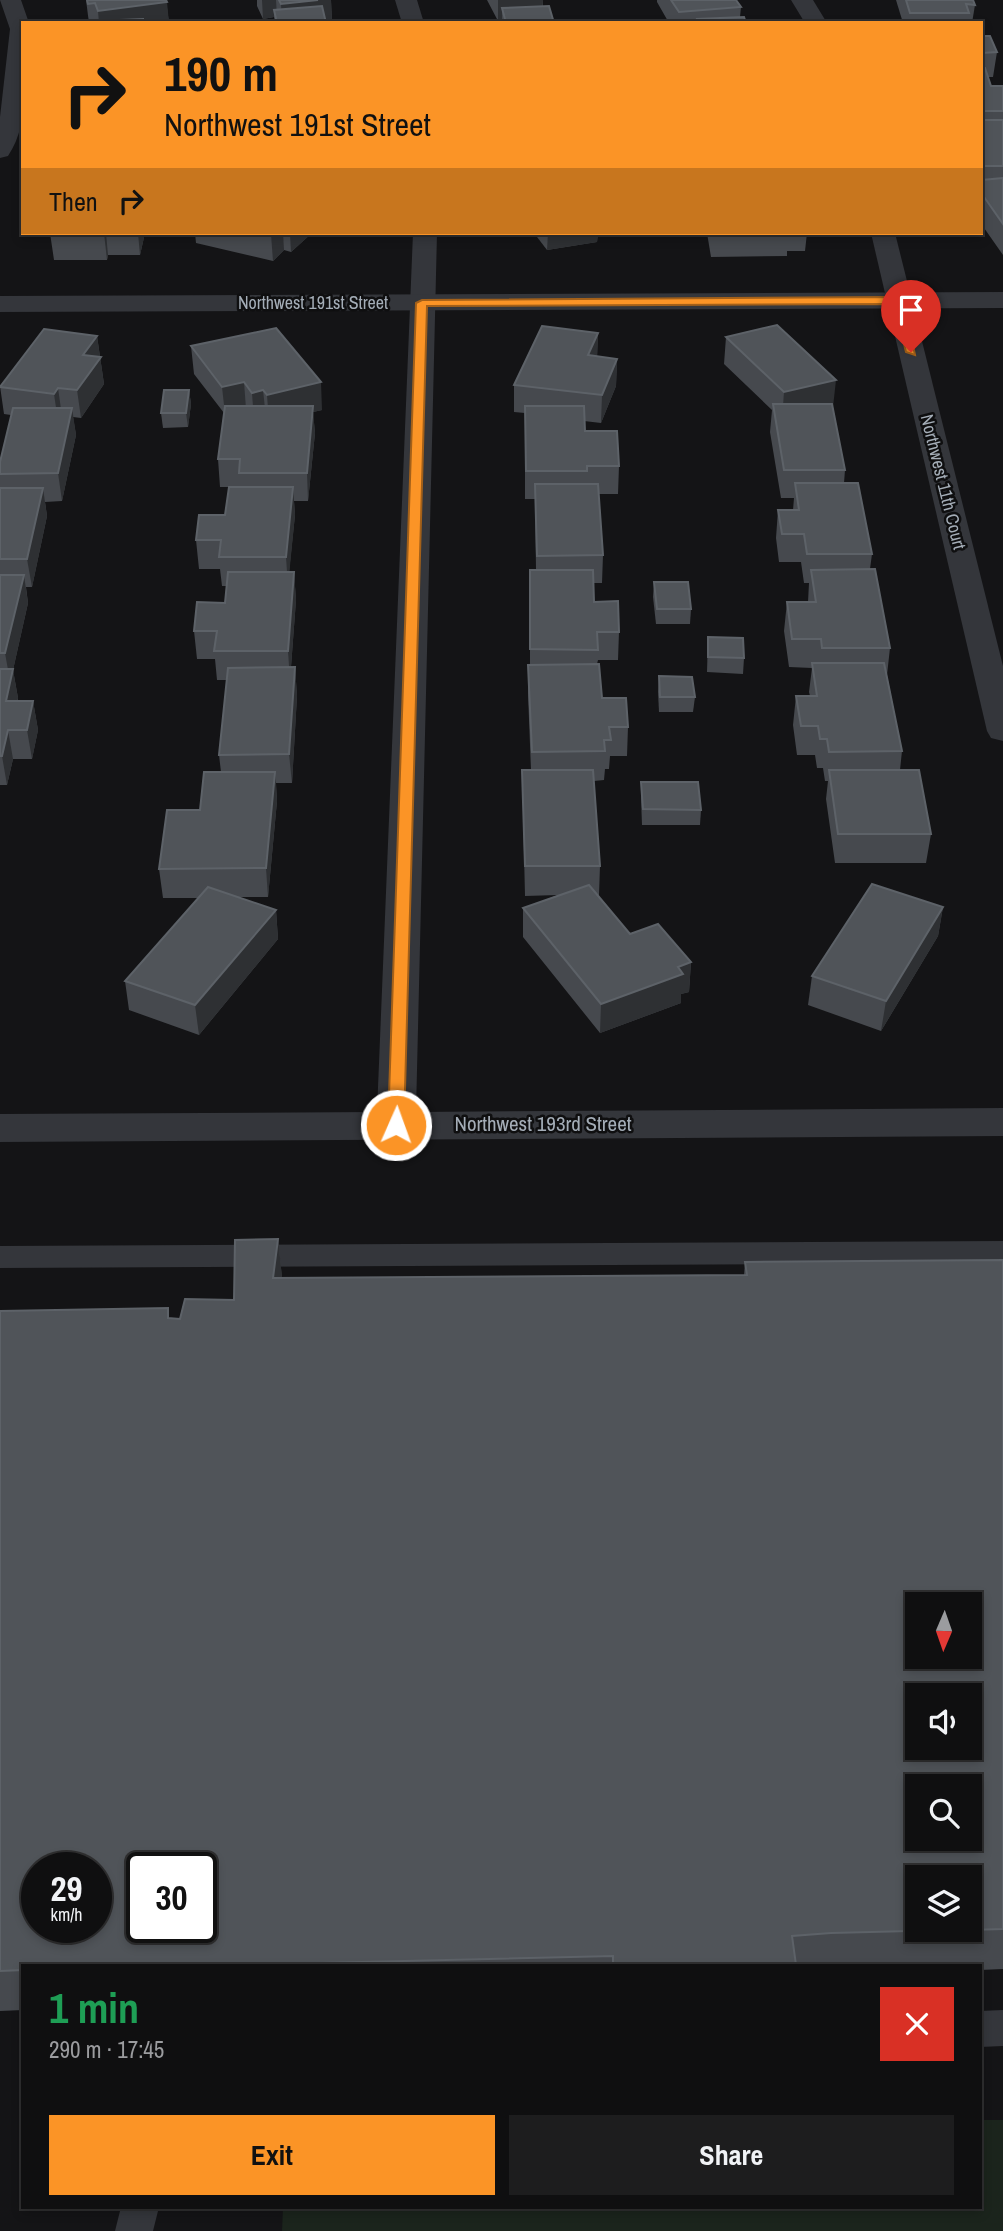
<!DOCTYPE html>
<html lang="en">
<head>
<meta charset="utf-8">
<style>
	body { margin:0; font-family:"Archivo Narrow",sans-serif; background:#1d1d1e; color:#f1f3f6; height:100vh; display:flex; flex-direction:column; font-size:26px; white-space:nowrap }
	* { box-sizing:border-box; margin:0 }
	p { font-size:23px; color:#9b9c9f }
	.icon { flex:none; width:38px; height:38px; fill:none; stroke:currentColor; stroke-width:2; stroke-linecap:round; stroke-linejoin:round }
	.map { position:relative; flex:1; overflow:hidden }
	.side { position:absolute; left:21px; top:1964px; width:961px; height:245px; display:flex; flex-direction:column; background:#0f0f10; border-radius:0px; box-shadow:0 4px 10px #0003,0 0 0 2px #2f2f30 }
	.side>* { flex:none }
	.hud { position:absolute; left:21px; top:21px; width:962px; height:214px; border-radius:0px; box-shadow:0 4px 10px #0003,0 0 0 2px #2f2f30; background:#fb9426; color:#111; overflow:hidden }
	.needle { width:46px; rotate:182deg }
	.buttons { position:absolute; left:905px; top:1592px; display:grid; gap:14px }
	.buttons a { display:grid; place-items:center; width:77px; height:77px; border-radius:0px; background:#0f0f10; box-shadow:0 4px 10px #0003,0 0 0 2px #2f2f30; font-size:35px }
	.speed { position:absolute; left:21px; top:1852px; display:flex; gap:14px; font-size:35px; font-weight:700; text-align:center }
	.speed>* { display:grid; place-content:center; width:91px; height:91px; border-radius:50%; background:#0f0f10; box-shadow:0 4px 10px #0003,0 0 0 2px #2f2f30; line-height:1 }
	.speed small { font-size:18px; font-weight:400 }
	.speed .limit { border:4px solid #111; border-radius:10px; background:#fff; color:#111 }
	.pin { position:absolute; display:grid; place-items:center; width:60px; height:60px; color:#fff; margin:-72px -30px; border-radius:50% 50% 50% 0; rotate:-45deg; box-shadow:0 0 7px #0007 }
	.pin .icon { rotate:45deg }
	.me { position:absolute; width:77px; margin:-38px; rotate:2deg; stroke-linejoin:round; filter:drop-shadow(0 0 5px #0008) }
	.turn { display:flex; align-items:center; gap:24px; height:147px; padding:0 28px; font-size:32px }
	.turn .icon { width:91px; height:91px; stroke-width:2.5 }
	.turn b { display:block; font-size:49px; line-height:60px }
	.then { display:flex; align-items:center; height:66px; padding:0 28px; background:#0003; gap:14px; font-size:26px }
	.round { display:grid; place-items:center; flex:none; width:74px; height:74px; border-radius:0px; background:#1d1d1e }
	.headline { display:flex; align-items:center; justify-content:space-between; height:119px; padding:0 28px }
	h1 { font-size:42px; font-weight:700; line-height:52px; color:#1e9e55 }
	.primary-button { display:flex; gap:14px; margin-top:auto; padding:14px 28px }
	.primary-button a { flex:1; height:80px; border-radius:0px; background:#fb9426; color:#111; font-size:28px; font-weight:700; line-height:80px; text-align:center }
	.primary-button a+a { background:#1d1d1e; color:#f1f3f6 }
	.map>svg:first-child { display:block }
	.green { fill:#1b241c }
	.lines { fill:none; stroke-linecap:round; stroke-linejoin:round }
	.service { fill:#34363b; fill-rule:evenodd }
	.minor { fill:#34363b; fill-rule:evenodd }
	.tertiary { fill:#34363b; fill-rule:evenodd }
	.wall { fill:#46494e }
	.shaded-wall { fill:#2e3033 }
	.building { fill:#505459; stroke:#5d6268; stroke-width:2; fill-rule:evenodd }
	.route { fill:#fb9426; stroke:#a36019; stroke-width:2 }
	.labels { text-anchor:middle; stroke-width:5; stroke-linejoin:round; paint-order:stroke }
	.far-street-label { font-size:18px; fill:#a4adb7; stroke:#0f0f10 }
	.street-label { font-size:21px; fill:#a4adb7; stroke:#0f0f10 }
</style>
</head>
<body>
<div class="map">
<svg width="1003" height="2231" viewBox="0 0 1003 2231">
	<rect width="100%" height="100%" fill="#141416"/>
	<polygon class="green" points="980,2120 1003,2120 1003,2231 282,2231 283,2207 980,2207"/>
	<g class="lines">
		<g class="service">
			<polygon points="1003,1241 1003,1263 0,1268 0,1246"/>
			<polygon points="1003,2010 1003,2046 980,2047 980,2011"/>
			<polygon points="121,2207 159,2207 153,2231 115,2231"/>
		</g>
		<g class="minor">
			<path d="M0,0H21L29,23H23C23,64 33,120 8,156L0,158V117L10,29Z"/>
			<polygon points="395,0 417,0 424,23 402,23"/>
			<polygon points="791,0 813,0 827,23 805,23"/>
			<polygon points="413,233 437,233 416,1112 1003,1108 1003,1136 0,1142 0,1114 377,1112"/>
			<polygon points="871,233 895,233 1003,666 1003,741 991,738 987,731"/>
		</g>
		<polygon class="tertiary" points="1003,292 1003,308 0,312 0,296"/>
	</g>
	<g class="wall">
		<polygon points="86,0 166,0 169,23 89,23"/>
		<polygon points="257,0 331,0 332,23 275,23 274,17 263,19 257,6"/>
		<polygon points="487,0 543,0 543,6 554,23 502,23 502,21 498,21"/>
		<polygon points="657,0 736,0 741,7 740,17 746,23 669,23 657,2"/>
		<polygon points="896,0 973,0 975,5 972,23 903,23"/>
		<polygon points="982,36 997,52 993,77 988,77 991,86 1003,86 1003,255 982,225"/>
		<polygon points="50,233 145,233 140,255 108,255 107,260 54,260"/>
		<polygon points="195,233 312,233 291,252 284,250 273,261 196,243"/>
		<polygon points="534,233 598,233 597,242 547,250"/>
		<polygon points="707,233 807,233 805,251 787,251 787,256 711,257"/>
		<polygon points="598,333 597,357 617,359 616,386 601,423 584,421 585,431 619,466 618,494 599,494 603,555 602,583 593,583 594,602 619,632 618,660 598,660 597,664 602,698 628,727 627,756 610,756 609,769 605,769 604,780 594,781 600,866 599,895 597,895 630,934 691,962 689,992 681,994 681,1003 600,1033 523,937 523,908 558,895 525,896 522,770 531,770 528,694 528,665 530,665 530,570 536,570 535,499 525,499 525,413 514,412 514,385"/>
		<polygon points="97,336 104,384 81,418 73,417 76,435 62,501 45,502 47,516 32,587 26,587 28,603 13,670 18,698 18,701 33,701 38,730 32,759 13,759 7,785 0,785 0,462 11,415 4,414 0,386"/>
		<polygon points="726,337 833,407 845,470 844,483 872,554 870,569 890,648 887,675 902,751 900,770 931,834 926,863 835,863 826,799 828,781 825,781 823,768 817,768 815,755 797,755 793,725 796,696 810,696 809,692 812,668 789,667 784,631 787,602 808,602 809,583 804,583 801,562 779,562 776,538 778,510 793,510 794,498 781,498 770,432 772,410 724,364"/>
		<polygon points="191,346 322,410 313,412 315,433 308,501 294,501 295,515 289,572 294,572 296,600 291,667 295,667 297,696 292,783 276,783 277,801 268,897 238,897 276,910 278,939 199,1035 129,1010 125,981 199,898 163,898 159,869 200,810 221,772 219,755 227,680 217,680 215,659 197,659 194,631 225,603 227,586 222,586 220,569 199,569 196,540 225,515 229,487 220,487 218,459 224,413 194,374"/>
		<polygon points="189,390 191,404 188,427 163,428 161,413"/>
		<polygon points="654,582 691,609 690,624 656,624 653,597"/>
		<polygon points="708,637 744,658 743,674 707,672"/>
		<polygon points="659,676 695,697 693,712 659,712 658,692"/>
		<polygon points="641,782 701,810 700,825 642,825 641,798"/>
		<polygon points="943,907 938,936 881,1031 808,1005 812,976"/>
		<polygon points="278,1239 282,1278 744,1275 745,1262 1003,1260 1003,1969 980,1970 980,1965 23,1965 23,2010 0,2011 0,1311 180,1319 234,1300"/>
	</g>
	<g class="shaded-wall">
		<polygon points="262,0 276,0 277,17 274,10 274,17 263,19"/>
		<polygon points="318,0 331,0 332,23 282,23 281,4"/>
		<polygon points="498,0 543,0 542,17 502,8 502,21 498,21"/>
		<polygon points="167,2 169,23 99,23 98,11"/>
		<polygon points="104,233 106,233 108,255 107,260"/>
		<polygon points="138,233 145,233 140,255"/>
		<polygon points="272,233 283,233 284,250 273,261 271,234"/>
		<polygon points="290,233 312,233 291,252"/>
		<polygon points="548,233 598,233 597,242 547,250"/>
		<polygon points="598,333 597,360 588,355"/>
		<polygon points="97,336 104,384 81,418 77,390 83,355"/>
		<polygon points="617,359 616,386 601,423 602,395"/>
		<polygon points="836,380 833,407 782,420 784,392"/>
		<polygon points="244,382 246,409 225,414 222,387"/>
		<polygon points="321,382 322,410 313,412 315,433 308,501 307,473 269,422 267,395"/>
		<polygon points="58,388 62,416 58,421 54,394"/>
		<polygon points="189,390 191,404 188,427 186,413"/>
		<polygon points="263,390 266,418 254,420 252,393"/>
		<polygon points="72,408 76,435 62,501 58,473"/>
		<polygon points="293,487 295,515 288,586 286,557"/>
		<polygon points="43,488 47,516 32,587 27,559"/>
		<polygon points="294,572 296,600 290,680 288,651"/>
		<polygon points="24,575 28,603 13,670 18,698 11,729 6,701 10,681 5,653"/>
		<polygon points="295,667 297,696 292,783 289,754"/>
		<polygon points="33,701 38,730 32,759 27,730"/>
		<polygon points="8,730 13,759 7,785 2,756"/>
		<polygon points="275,772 277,801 268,897 266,868"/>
		<polygon points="943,907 938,936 881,1031 886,1001"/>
		<polygon points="276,910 278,939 199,1035 195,1005"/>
		<polygon points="691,962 689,992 681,994 681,1003 600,1033 601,1004 678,967"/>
		<polygon points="278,1239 283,1286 273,1278"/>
	</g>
	<g class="building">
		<polygon points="87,0 166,0 167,2 98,11 95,3 88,4"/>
		<polygon points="279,0 318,0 281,4"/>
		<polygon points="671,0 736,0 741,7 679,12"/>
		<polygon points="906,0 973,0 975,5 966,4 969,13 910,13"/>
		<polygon points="322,6 326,23 277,23 274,10"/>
		<polygon points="549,6 554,23 506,23 502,8"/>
		<polygon points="744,17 746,23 698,23 697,19"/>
		<polygon points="143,19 143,23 95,23 95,21"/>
		<polygon points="967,20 968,23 922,23 921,21"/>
		<polygon points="982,36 990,36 997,52 982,53"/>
		<polygon points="982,68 985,68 991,86 1003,86 1003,111 982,111"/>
		<rect x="982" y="120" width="21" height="46"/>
		<polygon points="1003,178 1003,224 982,194 982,180"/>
		<polygon points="777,325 836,380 784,392 726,337"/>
		<polygon points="542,326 598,333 588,355 617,359 602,395 514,385"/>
		<polygon points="276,328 321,382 267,395 263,390 252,393 244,382 222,387 191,346"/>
		<polygon points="44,329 97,336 83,355 101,357 77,390 58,388 54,394 0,387"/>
		<polygon points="164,390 189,390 186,413 161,413"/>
		<polygon points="773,404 832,404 845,470 784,470"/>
		<polygon points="225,406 313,406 307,473 239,473 240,459 218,459"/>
		<polygon points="525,406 584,406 585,431 617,431 619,466 587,466 587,471 526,471"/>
		<polygon points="13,408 72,408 58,473 0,474 0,462"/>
		<polygon points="795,483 858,483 872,554 807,554 804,534 782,534 778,510 799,510"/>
		<polygon points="535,484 598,484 603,555 537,556"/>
		<polygon points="229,487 293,487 286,557 219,557 221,540 196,540 199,515 225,515"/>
		<polygon points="0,488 43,488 27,559 0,559"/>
		<polygon points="875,569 890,648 822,648 821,639 792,639 787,602 816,602 811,570"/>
		<polygon points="530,570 593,570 594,602 618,601 619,632 597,632 598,650 530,649"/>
		<polygon points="228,572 294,572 288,651 214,651 217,631 194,631 197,602 225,603"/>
		<polygon points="0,575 24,575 5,653 0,653"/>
		<polygon points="654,582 688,582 691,609 657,609"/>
		<polygon points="708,637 743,638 744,658 708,657"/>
		<polygon points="812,663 884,663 902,751 829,752 827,739 820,739 818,726 801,726 796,696 817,696"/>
		<polygon points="599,664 602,698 626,698 628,727 609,727 611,740 604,740 605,751 532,752 528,665"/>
		<polygon points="295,667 289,754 219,755 228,668"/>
		<polygon points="0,669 13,669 6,701 33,701 27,730 8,730 2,756 0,756"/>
		<polygon points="659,676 692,677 695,697 660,697"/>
		<polygon points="522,770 593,770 600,866 525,866"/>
		<polygon points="829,770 919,770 931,834 838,834"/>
		<polygon points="204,772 275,772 266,868 159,869 167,810 200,810"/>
		<polygon points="641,782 698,782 701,810 643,809"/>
		<polygon points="872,884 943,907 886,1001 812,976"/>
		<polygon points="589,885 630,934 658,924 691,962 678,967 683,974 601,1004 523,908"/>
		<polygon points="208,887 276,910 195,1005 125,981"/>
		<path d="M278,1239L273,1278L747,1275L745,1262L1003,1260V1929L970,1930V1878H917V1930H950L831,1933L792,1936L796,1965H613V1956L233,1965H23V1970L0,1971V1311L168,1308V1318L180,1319L185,1299L234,1300L235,1240ZM917,1605H970V1657H917ZM917,1696H970V1748H917ZM917,1787H970V1839H917ZM37,1867H96V1927H37ZM142,1867H201V1927H142Z"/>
	</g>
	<polygon class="route" points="899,297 904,300 915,355 906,352 894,304 427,306 404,1125 396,1131 391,1129 388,1125 416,303 422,300"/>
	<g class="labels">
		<g class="far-street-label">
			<text x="313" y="309">Northwest 191st Street</text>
			<text transform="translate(943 482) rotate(76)" y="6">Northwest 11th Court</text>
		</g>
		<g class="street-label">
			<text x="543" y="1131">Northwest 193rd Street</text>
		</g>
	</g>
</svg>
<div class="buttons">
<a><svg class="needle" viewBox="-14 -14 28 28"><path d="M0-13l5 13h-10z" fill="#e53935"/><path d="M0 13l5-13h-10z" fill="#9b9c9f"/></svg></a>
<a><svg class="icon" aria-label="sound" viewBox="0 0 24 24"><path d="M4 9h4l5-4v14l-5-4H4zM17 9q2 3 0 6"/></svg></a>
<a><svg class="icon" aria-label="search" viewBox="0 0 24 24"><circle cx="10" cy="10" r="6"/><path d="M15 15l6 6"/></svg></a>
<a><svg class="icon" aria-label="layers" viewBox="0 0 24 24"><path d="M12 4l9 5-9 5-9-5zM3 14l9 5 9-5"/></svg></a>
</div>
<div class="speed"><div>29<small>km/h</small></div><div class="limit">30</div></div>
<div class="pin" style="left:911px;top:352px;background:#d93025"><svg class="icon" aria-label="arrive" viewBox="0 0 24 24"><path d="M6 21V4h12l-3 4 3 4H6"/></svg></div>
<svg class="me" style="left:396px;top:1125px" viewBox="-20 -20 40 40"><circle r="17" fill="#fb9426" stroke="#fff" stroke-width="3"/><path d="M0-11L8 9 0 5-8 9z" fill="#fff"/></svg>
<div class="hud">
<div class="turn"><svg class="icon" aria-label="right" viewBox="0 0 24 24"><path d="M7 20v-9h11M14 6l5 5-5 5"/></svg><div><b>190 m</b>Northwest 191st Street</div></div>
<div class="then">Then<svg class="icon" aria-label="right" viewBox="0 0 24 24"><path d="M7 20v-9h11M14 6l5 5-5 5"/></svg></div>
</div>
<section class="side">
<div class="headline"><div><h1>1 min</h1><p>290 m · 17:45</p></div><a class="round" style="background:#d93025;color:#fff"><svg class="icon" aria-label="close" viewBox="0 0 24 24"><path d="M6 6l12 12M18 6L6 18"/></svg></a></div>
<div class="primary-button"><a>Exit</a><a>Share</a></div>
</section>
</div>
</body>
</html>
